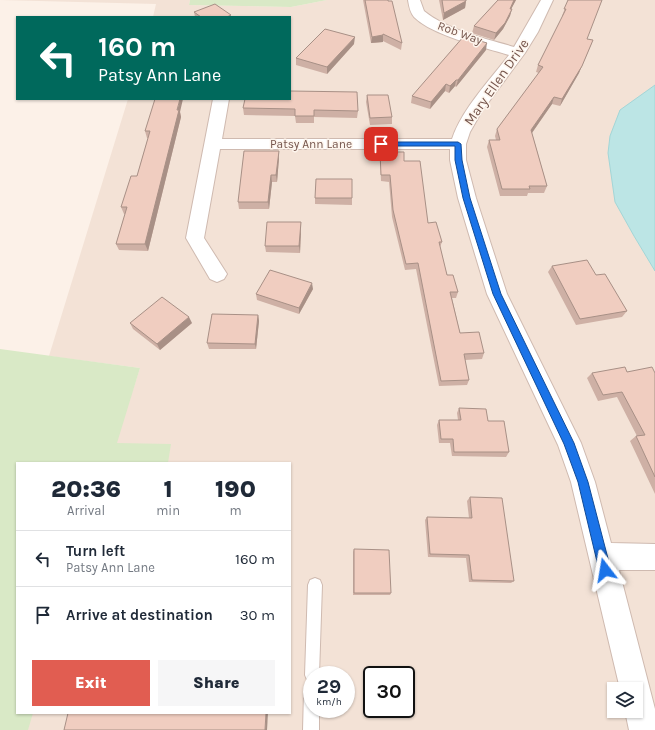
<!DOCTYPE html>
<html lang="en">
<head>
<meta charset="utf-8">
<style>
	body { margin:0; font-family:Karla,sans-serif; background:#f6f6f7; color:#1f2937; height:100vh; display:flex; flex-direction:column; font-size:15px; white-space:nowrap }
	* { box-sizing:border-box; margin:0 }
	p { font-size:13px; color:#747a83 }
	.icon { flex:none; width:22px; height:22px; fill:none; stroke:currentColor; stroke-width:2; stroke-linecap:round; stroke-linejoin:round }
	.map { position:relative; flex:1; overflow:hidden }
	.side { position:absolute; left:16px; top:462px; width:275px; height:252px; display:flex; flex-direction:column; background:#fff; border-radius:0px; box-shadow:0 1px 3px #0004 }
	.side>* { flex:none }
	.hud { position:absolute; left:16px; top:16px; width:275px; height:84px; border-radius:0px; box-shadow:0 1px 3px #0004; background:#00695c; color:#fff; overflow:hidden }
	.controls { position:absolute; left:607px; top:682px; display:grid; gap:8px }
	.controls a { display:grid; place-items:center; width:36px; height:36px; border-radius:0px; background:#fff; box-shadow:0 1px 3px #0004; font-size:20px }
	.speed { position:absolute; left:303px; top:666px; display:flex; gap:8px; font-size:20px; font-weight:700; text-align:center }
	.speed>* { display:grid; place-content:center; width:52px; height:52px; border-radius:50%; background:#fff; box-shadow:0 1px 3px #0004; line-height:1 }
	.speed small { font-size:10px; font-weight:400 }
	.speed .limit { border:2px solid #111; border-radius:6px; background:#fff; color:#111 }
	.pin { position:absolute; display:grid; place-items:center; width:34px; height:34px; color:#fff; margin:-17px; border-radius:8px; box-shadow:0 2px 6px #0006 }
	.me { position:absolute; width:44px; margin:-22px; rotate:346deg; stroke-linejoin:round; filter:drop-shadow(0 0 3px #0008) }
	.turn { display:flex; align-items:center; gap:14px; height:84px; padding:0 16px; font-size:18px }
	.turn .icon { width:52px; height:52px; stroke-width:2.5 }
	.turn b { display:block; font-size:28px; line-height:34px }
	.eta { display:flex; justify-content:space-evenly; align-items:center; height:68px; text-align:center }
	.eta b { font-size:24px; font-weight:800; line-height:28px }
	.button { display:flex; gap:8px; margin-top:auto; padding:8px 16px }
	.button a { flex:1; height:46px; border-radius:0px; background:#e15d51; color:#fff; font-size:16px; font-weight:800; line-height:46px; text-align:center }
	.button a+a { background:#f6f6f7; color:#1f2937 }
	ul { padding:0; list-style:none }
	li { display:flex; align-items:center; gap:12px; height:56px; padding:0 16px; border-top:1px solid #e0e1e3 }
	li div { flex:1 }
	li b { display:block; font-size:15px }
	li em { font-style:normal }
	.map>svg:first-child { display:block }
	.residential { fill:#f3e2d6; fill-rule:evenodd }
	.green { fill:#d9e9c6 }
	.water { fill:#bce5e5; stroke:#a3d6d7 }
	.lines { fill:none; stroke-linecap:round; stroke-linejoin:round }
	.lane-casing { stroke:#cfbab0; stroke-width:2 }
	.street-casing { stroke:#cfbab0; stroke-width:2 }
	.lane { fill:#fff; fill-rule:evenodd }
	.street { fill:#fff; fill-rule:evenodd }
	.wall { fill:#ceb0a5 }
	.shaded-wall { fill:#a89086 }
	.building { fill:#f0cdc0; stroke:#a89086 }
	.route { fill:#1a73e8; stroke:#114b97 }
	.labels { text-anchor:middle; stroke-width:3; stroke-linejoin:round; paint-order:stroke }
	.far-street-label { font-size:12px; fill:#75554c; stroke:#fef6ee }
	.street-label { font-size:14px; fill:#75554c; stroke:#fef6ee }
</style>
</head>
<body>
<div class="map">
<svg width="655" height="730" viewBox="0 0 655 730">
	<rect width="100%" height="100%" fill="#fcf1e8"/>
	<path class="residential" d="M0,0H190L189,5L291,7L327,0H655V730H27L32,713H290V463H109L140,368L49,356L128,99H290V17H153L156,4ZM312,675H346V709H312ZM372,675H406V709H372ZM614,689H636V711H614Z"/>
	<g class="green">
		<polygon points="190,0 327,0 291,7 189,5"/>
		<polygon points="0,349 140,368 117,443 171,444 168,463 17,463 17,713 33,713 28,730 0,730"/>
	</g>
	<polygon class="water" points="655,85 655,271 634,236 615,202 608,153 610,136 620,110"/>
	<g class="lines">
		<g class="lane-casing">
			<g id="lane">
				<polygon points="315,578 320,580 322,585 319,675 312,675 312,682 307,680 305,675 308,585 310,580"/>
				<polygon points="312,684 312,709 319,709 319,730 303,730 304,692 307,687"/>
			</g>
		</g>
		<g class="street-casing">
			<path id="street" d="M408,0H420L424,11C449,31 484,38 514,47L541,0H553L538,32L525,53L482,111L470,132L466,144V160L476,198L507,294L581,443L595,482L611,543L655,544V570H619L655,709V730H629L625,711H636V689H620L571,482L558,445L487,294L458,198L450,160V149H220L204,238L227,274L224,279L217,282L210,279L186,238L213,99H229L222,139H452C462,109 490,80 509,55C483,47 433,36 414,17C410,12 409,6 408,0Z"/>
		</g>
		<use href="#lane" class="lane"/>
		<use href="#street" class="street"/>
	</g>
	<g class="wall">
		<polygon points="363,0 388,0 402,43 401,50 383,41 383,42 371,43"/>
		<polygon points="439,0 466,0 466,1 465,8 443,20"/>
		<polygon points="498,0 516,0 511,9 510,16 503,29 494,40 472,33 474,26"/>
		<polygon points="568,0 587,39 579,73 560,106 552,104 532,133 547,186 544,193 528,193 527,196 500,196 487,147 489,140 496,140 495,136 497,129 539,73 536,72 538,65 563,16 562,16"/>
		<polygon points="194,12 231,15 231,17 195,17"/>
		<polygon points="354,44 327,74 296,65 296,58"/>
		<polygon points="486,50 456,87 455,86 449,93 445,91 430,109 411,103 412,96"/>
		<polygon points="367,95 392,117 392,124 370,125 366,102"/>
		<polygon points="245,99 358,111 357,118 314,117 314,123 296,123 295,116 244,115 243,108"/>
		<polygon points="180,112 181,117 148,251 119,250 116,244 125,214 124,214 121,207 137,176 148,138 147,138 145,131"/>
		<polygon points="279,151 279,158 277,182 272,182 269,209 239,209 238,202"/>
		<polygon points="380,152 404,161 428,223 442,242 440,247 447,275 458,292 456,298 452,298 460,333 484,353 482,359 465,360 469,380 467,385 439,386 416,269 405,270 392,217 389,182 381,181 380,159"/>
		<polygon points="315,198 352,198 352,205 315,204"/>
		<polygon points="301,222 301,229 300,253 266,252 265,246"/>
		<polygon points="552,266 596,275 627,311 622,317 576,325 548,272"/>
		<polygon points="313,289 299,314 257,300 256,294"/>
		<polygon points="258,315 259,321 256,349 209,349 207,343"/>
		<polygon points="130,323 192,323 160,350 133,329"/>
		<polygon points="627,372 655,373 655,494 630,441 636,436 637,436 617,397 598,401 587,378 592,373"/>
		<polygon points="459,408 488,421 509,452 506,457 452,456 450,443 439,443 437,425 439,420 458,420 457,413"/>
		<polygon points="470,497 514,581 511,583 469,582 466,558 428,557 425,520 427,517 469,518 467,501"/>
		<polygon points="354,549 391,593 390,595 353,595 353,552"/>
	</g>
	<g class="shaded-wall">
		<polygon points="514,0 516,0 508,15 510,9"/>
		<polygon points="466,1 465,8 443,20 444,13"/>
		<polygon points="512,9 510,16 503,29 494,40 496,33"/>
		<polygon points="383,35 383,42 371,43 372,37"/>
		<polygon points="355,37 354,44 327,74 327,67"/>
		<polygon points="593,40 579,73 560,106 562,99"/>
		<polygon points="487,43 486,50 456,87 458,80"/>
		<polygon points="456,80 455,86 449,93 450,86"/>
		<polygon points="446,84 445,91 430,109 431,102"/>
		<polygon points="554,97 552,104 529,137 531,130"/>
		<polygon points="180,99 183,99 180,112 181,117 148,251 145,244"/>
		<polygon points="279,151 279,158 277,182 276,175"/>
		<polygon points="271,175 272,182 269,209 268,202"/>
		<polygon points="301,222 301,229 300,253 299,246"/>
		<polygon points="312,283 313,289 299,314 299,308"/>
		<polygon points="258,315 259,321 256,349 255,344"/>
		<polygon points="189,317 192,323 160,350 157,344"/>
		<polygon points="266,713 268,713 267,730 265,730"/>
	</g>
	<g class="building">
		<polygon points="365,0 388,0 388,1 392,1 402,43 383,34 383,35 372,37"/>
		<polygon points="442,0 466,0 466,1 444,13"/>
		<polygon points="498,0 514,0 510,9 512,9 505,23 496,33 474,26"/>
		<polygon points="568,0 602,0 587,39 593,40 582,66 562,99 554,97 531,130 547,186 529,186 530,189 502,189 489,140 500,140 497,129 543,67 538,65 566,9 564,9"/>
		<polygon points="215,4 231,15 227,17 201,17 194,12"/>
		<polygon points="325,29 355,37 327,67 296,58"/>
		<polygon points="464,36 487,43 458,80 456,80 450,86 446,84 431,102 412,96"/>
		<polygon points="290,91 357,92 358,111 314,110 314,116 295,116 295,109 243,108 245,99 290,99"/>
		<polygon points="367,95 388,95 392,117 370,118"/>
		<polygon points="155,99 180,99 177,110 179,110 145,244 116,244 127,207 121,207 131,176 137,176 150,131 145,131"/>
		<polygon points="244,151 279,151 276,175 271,175 268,202 238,202"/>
		<polygon points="380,152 404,152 404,161 420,161 428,223 436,222 442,242 439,242 447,275 453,275 458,292 450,292 460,333 479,332 484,353 464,354 469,380 441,381 418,263 406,264 393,210 390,175 381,175"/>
		<polygon points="316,179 352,179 352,198 315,198"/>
		<polygon points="267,222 301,222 299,246 265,246"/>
		<polygon points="587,260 596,275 605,274 627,311 580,319 552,266"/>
		<polygon points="270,270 312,283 299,308 256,294"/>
		<polygon points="162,297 189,317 157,344 130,323"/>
		<polygon points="212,314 258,315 255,344 207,343"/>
		<polygon points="625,367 627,372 652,367 655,373 655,477 636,436 645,435 622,392 603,395 592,373"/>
		<polygon points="459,408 486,409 488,421 504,421 509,452 454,452 453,439 441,439 439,420 461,420"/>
		<polygon points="470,497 502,498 514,581 472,580 469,555 430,554 427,517 472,518"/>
		<polygon points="354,549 389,550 391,593 354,593"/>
		<polygon points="68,713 266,713 265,730 64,730"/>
	</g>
	<polygon class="route" points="379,142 458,142 461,144 462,160 470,198 501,294 574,443 588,482 611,570 609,574 605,576 601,574 599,570 578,482 564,444 493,294 463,198 455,160 455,146 381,146 379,145"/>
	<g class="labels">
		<g class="far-street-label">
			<text transform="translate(460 33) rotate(20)" y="4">Rob Way</text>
			<text x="311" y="148">Patsy Ann Lane</text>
		</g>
		<g class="street-label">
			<text transform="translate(496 82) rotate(-55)" y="5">Mary Ellen Drive</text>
		</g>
	</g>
</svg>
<div class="controls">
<a><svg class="icon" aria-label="layers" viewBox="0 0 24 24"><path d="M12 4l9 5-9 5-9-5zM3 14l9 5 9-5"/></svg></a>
</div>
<div class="speed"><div>29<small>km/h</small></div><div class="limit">30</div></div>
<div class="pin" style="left:381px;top:144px;background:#d93025"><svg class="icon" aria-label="arrive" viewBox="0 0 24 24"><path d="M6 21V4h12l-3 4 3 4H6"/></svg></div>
<svg class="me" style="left:605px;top:570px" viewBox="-20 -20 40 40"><path d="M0-17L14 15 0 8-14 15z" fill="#1a73e8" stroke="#fff" stroke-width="4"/></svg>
<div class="hud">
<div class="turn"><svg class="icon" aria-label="left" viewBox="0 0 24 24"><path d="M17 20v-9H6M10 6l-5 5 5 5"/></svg><div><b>160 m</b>Patsy Ann Lane</div></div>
</div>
<section class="side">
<div class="eta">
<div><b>20:36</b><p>Arrival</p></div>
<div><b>1</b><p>min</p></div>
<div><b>190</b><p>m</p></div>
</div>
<ul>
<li><svg class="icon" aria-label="left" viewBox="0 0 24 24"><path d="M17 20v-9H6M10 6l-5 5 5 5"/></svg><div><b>Turn left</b><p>Patsy Ann Lane</p></div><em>160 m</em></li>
<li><svg class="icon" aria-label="arrive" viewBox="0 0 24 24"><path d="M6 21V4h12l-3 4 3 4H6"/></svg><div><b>Arrive at destination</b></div><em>30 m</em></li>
</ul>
<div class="button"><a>Exit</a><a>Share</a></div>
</section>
</div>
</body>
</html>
